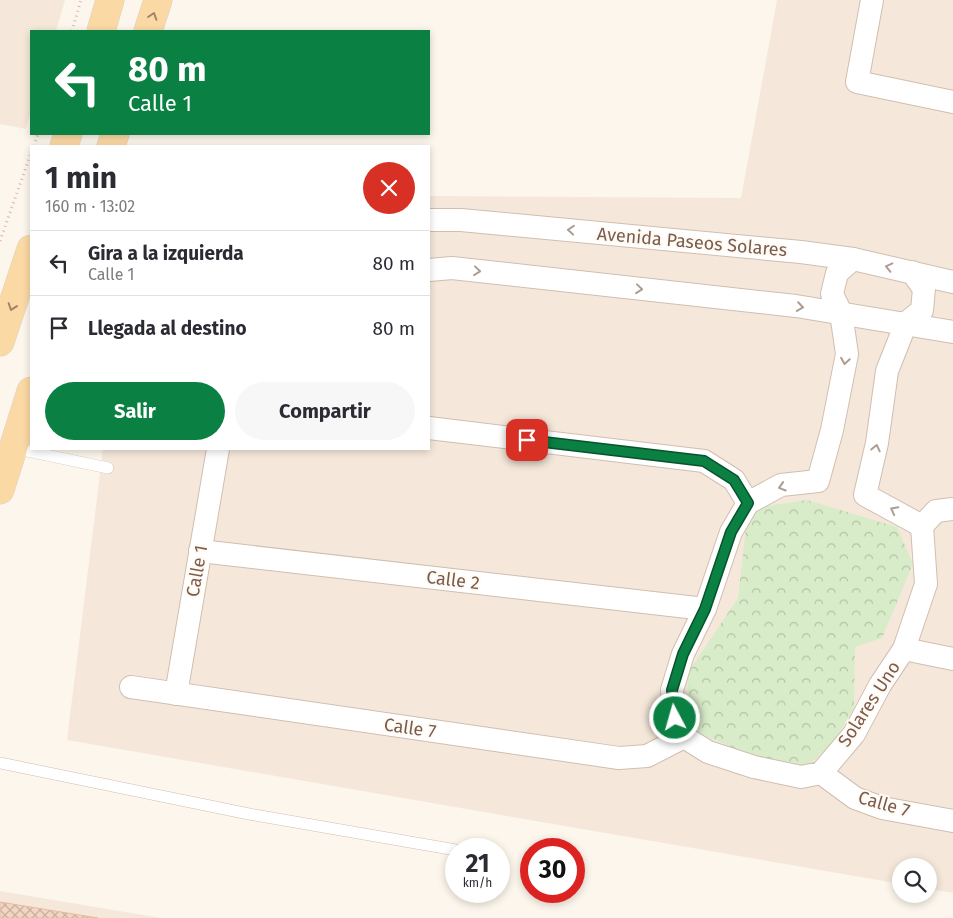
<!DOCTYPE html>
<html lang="es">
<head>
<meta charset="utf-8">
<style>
	body { margin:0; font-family:"Fira Sans",sans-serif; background:#f7f7f7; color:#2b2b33; height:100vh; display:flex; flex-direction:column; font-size:19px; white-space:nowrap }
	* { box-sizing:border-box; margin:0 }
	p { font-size:16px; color:#7c7c81 }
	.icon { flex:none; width:28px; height:28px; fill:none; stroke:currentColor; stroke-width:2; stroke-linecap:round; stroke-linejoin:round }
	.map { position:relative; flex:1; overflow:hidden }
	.panel { position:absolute; left:30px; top:145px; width:400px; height:305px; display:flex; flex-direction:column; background:#fff; border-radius:0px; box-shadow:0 2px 8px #0003 }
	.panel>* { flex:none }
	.guide { position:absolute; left:30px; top:30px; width:400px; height:105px; border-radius:0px; box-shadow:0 2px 8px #0003; background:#0b8043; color:#fff; overflow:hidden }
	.fabs { position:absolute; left:892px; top:858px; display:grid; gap:10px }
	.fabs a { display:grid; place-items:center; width:45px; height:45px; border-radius:50%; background:#fff; box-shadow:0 2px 8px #0003; font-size:25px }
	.speed { position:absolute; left:445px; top:838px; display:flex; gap:10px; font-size:25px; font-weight:700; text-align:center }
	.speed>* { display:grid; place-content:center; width:65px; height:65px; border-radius:50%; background:#fff; box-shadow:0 2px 8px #0003; line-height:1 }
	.speed small { font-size:12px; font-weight:400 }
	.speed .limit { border:8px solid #d22; background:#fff; color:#111 }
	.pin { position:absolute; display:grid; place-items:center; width:42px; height:42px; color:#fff; margin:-21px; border-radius:10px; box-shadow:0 2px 8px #0006 }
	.me { position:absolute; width:55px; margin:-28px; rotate:354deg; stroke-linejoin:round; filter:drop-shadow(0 0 4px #0008) }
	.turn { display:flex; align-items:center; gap:18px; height:105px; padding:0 15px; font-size:22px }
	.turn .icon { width:65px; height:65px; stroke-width:2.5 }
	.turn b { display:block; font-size:35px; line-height:42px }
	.round { display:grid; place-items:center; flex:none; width:52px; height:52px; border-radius:26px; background:#f7f7f7 }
	.overview { display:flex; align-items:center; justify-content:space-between; height:85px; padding:0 15px }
	h1 { font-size:30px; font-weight:700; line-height:38px }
	.cta { display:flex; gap:10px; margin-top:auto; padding:10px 15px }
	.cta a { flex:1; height:58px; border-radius:30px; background:#0b8043; color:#fff; font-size:20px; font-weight:700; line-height:58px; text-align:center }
	.cta a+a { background:#f7f7f7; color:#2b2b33 }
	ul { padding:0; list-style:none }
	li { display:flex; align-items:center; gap:15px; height:65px; padding:0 15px; border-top:1px solid #e1e1e2 }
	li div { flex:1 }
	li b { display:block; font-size:19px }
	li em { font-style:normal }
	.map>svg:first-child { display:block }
	.residential { fill:#f5e8da }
	.forest { fill:url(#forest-crowns) }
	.building { fill:url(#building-cross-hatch); stroke:#e6bba3 }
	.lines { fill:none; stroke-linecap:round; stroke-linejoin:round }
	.lane-casing { stroke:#d1beb0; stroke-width:12 }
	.street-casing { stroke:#d1beb0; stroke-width:24 }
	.primary-casing { stroke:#dad1cd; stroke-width:29 }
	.path { stroke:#d9b8a5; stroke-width:3; stroke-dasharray:1 4; stroke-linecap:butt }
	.lane { stroke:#fff; stroke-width:11 }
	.street { stroke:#fff; stroke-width:22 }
	.primary { stroke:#fbd9a5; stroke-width:28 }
	.oneway { stroke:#a18267 }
	.oneway2 { stroke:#af9d94 }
	.route-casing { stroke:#07532c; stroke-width:12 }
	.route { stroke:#0b8043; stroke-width:9 }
	.labels { text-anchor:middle; stroke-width:4; stroke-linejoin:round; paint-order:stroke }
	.street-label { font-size:18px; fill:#7a5c4d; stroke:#fffaf3 }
</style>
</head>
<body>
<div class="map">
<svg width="953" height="918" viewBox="0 0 953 918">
	<defs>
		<pattern id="forest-crowns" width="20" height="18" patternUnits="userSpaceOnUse" patternTransform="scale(1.25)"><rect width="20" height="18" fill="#d8ecc9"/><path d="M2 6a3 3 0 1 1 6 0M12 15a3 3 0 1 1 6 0" fill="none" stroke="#b4c2a5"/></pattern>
		<pattern id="building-cross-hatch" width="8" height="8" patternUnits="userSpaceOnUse" patternTransform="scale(1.25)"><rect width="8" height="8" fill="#f3d5c3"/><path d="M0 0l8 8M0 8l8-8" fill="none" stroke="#cab0a1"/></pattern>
	</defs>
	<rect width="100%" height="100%" fill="#fdf6ec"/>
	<g class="residential">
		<polygon points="0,0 65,0 56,31 31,31 31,111 26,129 0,124"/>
		<polygon points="777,0 953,0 953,893 929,889 929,866 901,866 901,884 67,740 103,449 429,449 429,196 741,198"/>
		<polygon points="0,891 161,918 0,918"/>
	</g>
	<polygon class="forest" points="807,500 897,527 913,564 882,638 855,647 854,708 831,746 796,774 689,729 687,674 738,598 748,509"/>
	<polygon class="building" points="0,902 98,918 0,918"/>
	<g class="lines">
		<g class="lane-casing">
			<g id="lane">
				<polyline points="13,448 108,468"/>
				<polyline points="0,763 249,814 456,850"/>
			</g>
		</g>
		<g class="street-casing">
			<g id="street">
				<polyline points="872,0 857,82 953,102"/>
				<polyline points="429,220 461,220 801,252 853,259 953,282"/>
				<polyline points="853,259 837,273 832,294 841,313 847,354 832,430 818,481 781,485 748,503 731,532 705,609 683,654 672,690 675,718 684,737 708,752 754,767 801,777 821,773 854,734 880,685 904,649 926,584 922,526"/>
				<polyline points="429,270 452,268 796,306 953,332"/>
				<polyline points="912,272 924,289 922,310 906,323 887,371 877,443 865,495 922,526"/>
				<polyline points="429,428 704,461 734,480 748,503"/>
				<polyline points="922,526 936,511 953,509"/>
				<polyline points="200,551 705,609"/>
				<polyline points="904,649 953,659"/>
				<polyline points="131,687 619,758 647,756 684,737"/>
				<polyline points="176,694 218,449"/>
				<polyline points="821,773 855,798 882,808 953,821"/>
			</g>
		</g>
		<g class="primary-casing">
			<g id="primary">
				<polyline points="101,31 110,0"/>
				<polyline points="148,31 158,0"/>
				<polyline points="64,146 68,134"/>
				<polyline points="111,146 115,134"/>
				<polyline points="0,342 31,249"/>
				<polyline points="0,490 31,391"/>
			</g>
		</g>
		<g class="path">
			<polyline points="72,31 81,0"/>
			<polyline points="34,146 38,134"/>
			<polyline points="0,241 31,153"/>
		</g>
		<use href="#lane" class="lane"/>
		<use href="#street" class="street"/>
		<use href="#primary" class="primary"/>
	</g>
	<defs><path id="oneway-chevron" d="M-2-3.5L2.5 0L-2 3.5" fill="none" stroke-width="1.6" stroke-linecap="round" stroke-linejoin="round" transform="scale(1.25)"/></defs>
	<g class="oneway">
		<use href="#oneway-chevron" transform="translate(153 16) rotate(-72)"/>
		<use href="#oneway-chevron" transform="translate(12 307) rotate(109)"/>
	</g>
	<g class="oneway2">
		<use href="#oneway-chevron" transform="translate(571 230) rotate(-175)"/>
		<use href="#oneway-chevron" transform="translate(889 267) rotate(-167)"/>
		<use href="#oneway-chevron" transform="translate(477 271) rotate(6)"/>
		<use href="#oneway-chevron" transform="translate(639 289) rotate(6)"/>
		<use href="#oneway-chevron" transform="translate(800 307) rotate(8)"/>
		<use href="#oneway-chevron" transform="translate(845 361) rotate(99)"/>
		<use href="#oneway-chevron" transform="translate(876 448) rotate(-78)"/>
		<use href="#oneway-chevron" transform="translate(782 487) rotate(163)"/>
		<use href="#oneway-chevron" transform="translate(894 510) rotate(-152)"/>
	</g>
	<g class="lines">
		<g class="route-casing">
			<polyline id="route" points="527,440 704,461 734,480 748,503 731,532 705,609 683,654 672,690 675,718"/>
		</g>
		<use href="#route" class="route"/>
	</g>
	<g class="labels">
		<g class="street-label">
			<text transform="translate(692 242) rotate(5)" y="6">Avenida Paseos Solares</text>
			<text transform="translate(197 571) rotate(-80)" y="6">Calle 1</text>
			<text transform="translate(453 580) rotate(7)" y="6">Calle 2</text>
			<text transform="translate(869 704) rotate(-57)" y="6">Solares Uno</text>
			<text transform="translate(410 728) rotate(8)" y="6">Calle 7</text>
			<text transform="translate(884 804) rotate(16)" y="6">Calle 7</text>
		</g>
	</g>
</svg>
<div class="fabs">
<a><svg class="icon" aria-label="search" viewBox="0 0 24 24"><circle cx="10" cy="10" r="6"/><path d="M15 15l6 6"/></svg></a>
</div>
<div class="speed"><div>21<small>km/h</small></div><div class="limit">30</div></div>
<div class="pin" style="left:527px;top:440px;background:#d93025"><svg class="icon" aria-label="arrive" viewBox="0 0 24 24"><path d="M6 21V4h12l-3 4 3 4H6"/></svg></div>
<svg class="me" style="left:675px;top:718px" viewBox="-20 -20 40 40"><circle r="17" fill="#0b8043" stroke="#fff" stroke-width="3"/><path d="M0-11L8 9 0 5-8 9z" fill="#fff"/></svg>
<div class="guide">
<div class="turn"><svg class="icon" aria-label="left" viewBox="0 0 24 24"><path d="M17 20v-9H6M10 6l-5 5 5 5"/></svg><div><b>80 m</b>Calle 1</div></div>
</div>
<section class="panel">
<div class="overview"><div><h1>1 min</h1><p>160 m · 13:02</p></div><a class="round" style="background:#d93025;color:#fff"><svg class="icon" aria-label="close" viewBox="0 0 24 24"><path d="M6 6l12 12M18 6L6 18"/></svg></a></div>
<ul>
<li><svg class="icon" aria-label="left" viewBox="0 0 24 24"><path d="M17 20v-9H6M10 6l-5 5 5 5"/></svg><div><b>Gira a la izquierda</b><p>Calle 1</p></div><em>80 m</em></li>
<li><svg class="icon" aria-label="arrive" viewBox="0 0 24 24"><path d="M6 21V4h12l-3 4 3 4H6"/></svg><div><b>Llegada al destino</b></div><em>80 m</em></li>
</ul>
<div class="cta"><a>Salir</a><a>Compartir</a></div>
</section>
</div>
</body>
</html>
